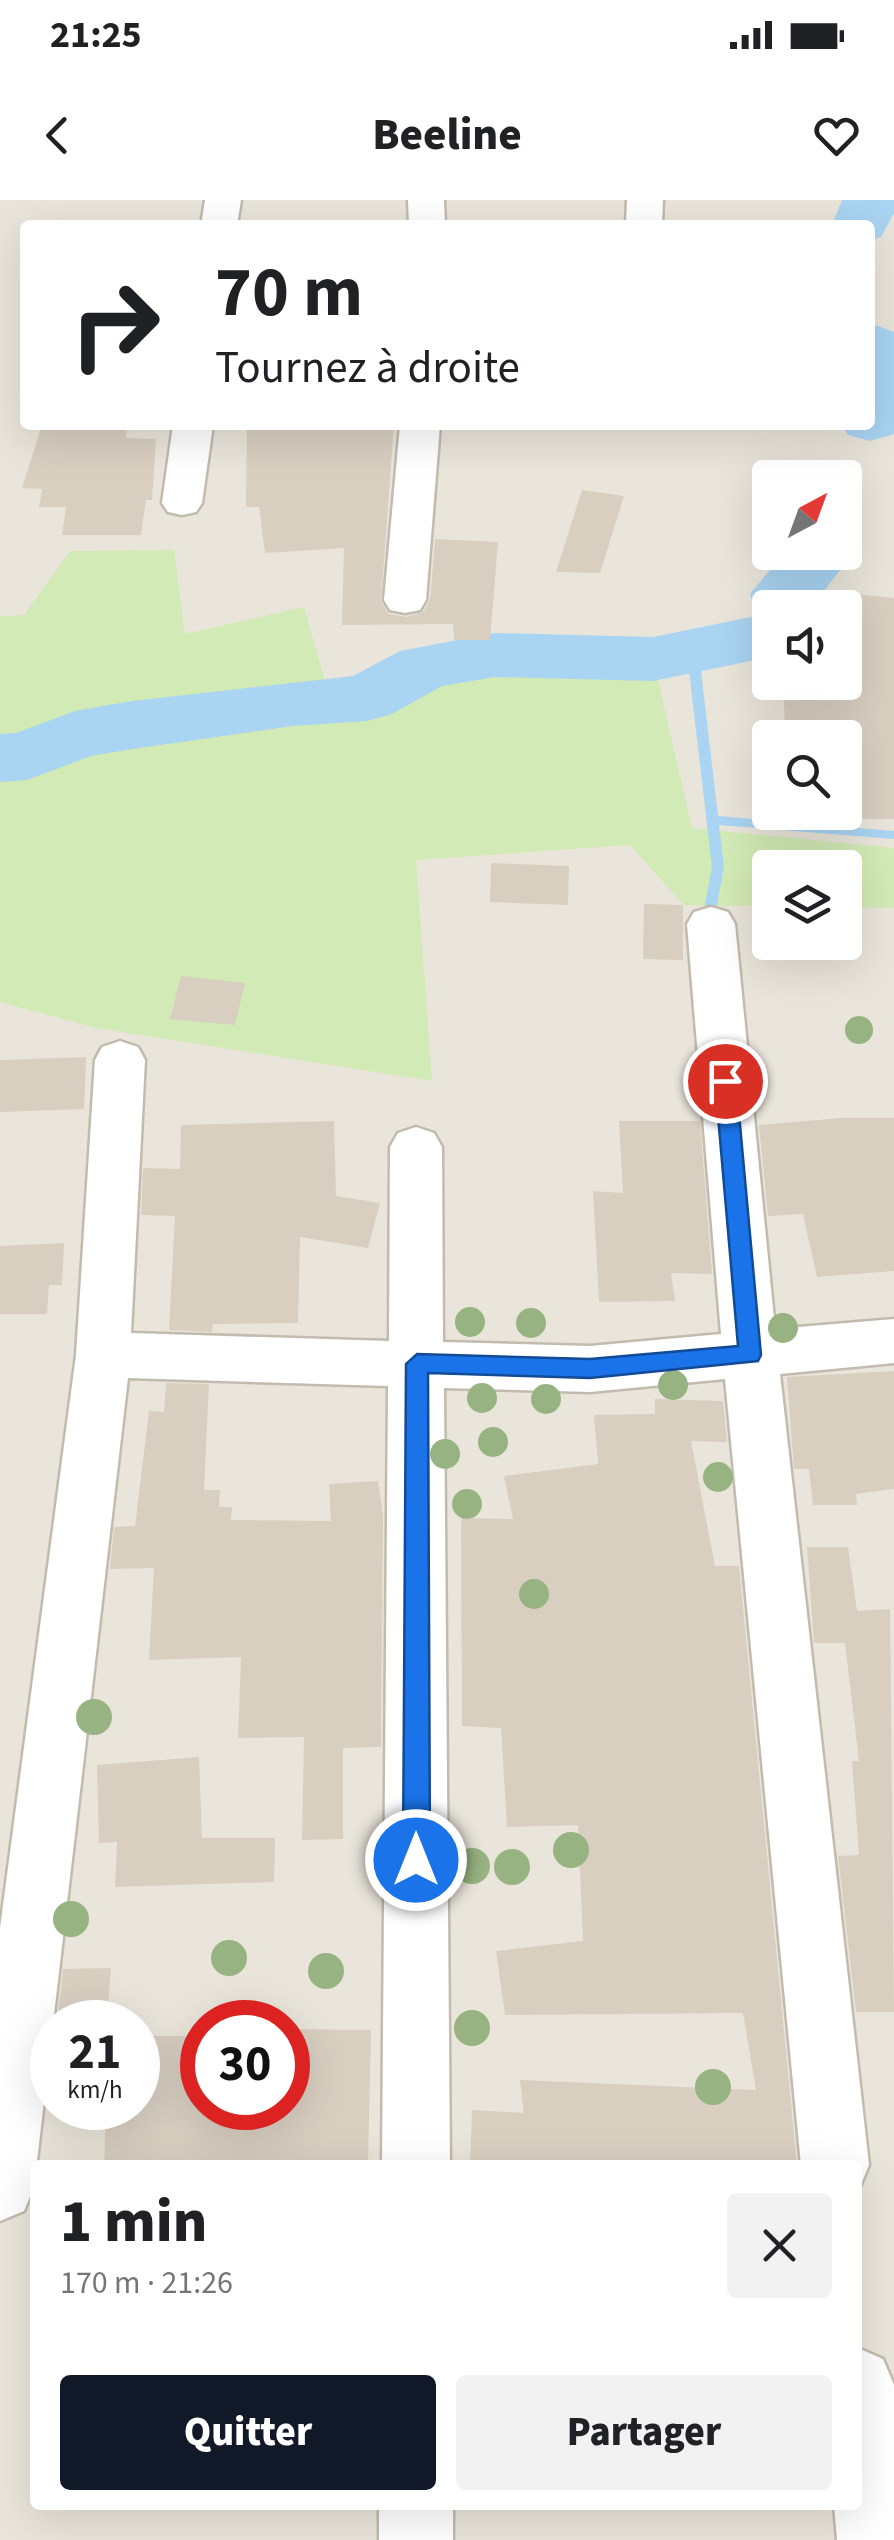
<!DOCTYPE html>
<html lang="fr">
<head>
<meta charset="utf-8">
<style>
	body { margin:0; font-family:"Source Sans 3",sans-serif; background:#f2f2f2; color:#202124; height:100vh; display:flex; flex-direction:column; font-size:38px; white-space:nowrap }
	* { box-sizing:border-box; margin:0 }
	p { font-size:32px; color:#757577 }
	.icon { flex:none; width:55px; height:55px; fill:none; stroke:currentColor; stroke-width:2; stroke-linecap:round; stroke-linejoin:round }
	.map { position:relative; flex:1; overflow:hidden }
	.details { position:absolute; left:30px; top:1960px; width:832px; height:350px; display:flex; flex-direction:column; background:#fff; border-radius:10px; box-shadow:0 10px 40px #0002 }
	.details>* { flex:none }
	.top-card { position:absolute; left:20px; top:20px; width:855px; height:210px; border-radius:10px; box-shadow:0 10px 40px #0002; background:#fff; color:#202124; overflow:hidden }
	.needle { width:65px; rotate:41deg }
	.fabs { position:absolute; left:752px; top:260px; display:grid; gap:20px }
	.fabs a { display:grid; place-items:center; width:110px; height:110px; border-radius:10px; background:#fff; box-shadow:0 10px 40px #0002; font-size:50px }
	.speed { position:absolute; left:30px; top:1800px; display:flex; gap:20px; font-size:50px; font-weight:700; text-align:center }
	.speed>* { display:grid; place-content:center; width:130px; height:130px; border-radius:50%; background:#fff; box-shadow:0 10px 40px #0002; line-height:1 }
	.speed small { font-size:25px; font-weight:400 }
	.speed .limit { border:15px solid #d22; background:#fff; color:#111 }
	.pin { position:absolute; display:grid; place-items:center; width:85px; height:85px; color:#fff; margin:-42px; border:5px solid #fff; border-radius:50%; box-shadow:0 2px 10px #0007 }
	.me { position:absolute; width:110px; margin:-55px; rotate:0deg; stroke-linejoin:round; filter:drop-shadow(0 0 8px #0008) }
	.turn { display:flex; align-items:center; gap:35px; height:210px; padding:0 30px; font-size:45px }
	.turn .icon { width:130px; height:130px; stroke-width:2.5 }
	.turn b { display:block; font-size:70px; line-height:85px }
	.round { display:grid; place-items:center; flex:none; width:105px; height:105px; border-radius:10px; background:#f2f2f2 }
	.head { display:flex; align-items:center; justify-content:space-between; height:170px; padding:0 30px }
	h1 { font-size:60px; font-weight:800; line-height:75px }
	.action { display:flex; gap:20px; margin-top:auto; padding:20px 30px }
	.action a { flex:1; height:115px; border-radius:10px; background:#111827; color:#fff; font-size:40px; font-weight:800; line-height:115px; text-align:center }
	.action a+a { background:#f2f2f2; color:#202124 }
	.status { display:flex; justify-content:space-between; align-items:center; height:70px; padding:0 50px; background:#fff; direction:ltr }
	.status svg { height:28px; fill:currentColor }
	header { display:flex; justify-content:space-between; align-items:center; height:130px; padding:0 30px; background:#fff; font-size:45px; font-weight:800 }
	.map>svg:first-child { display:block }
	.residential { fill:#eae5da; fill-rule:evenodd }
	.green { fill:#d2eab5 }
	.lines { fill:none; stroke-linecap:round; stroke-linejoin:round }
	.stream { fill:#a9d4f2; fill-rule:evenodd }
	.river { fill:#a9d4f2; fill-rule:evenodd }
	.building { fill:#d8cfc1 }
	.street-casing { stroke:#c2bbae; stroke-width:5 }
	.street { fill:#fff; fill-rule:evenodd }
	.tree { fill:#97b381 }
	.route { fill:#1a73e8; stroke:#114b97; stroke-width:2.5 }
</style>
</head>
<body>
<div class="status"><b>21:25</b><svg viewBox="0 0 49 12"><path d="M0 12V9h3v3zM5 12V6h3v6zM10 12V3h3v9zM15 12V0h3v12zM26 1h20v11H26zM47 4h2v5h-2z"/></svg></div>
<header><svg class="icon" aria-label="back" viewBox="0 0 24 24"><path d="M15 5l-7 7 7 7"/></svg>Beeline<svg class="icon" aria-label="heart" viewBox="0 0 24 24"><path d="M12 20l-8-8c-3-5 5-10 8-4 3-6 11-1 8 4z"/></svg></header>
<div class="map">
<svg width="894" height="2340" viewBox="0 0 894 2340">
	<rect width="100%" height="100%" fill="#f6f3ec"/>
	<path class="residential" d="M0,0H894V2340H0ZM25,25H870V225H25ZM770,278H845V352H770ZM770,408H845V482H770ZM770,538H845V612H770ZM770,668H845V742H770ZM52,1822H138V1908H52ZM202,1822H288V1908H202ZM35,1965H858V2305H35Z"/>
	<polygon class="green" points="174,350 185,434 304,407 327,488 652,454 692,628 894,648 894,708 845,707 845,668 770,668 770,706 684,705 630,645 416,660 432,881 96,828 0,802 0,416 24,415 70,351"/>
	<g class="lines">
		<g class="stream">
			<polygon points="872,3 894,8 894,14 869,8 867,6"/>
			<polygon points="694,458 700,462 718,616 894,631 894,639 719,625 724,667 713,726 707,731 701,726 712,667 688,462"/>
		</g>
		<g class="river">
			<polygon points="842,0 894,0 894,13 881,37 870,40 870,25 832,25"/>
			<polygon points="870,123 894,132 894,234 870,241 848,235 841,225 870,225"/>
			<polygon points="845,337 855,352 818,398 819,408 770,408 770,457 653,481 495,477 442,486 392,514 367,521 292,526 132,549 91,556 27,580 0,582 0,534 16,533 75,511 132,501 353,476 400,451 495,433 653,437 756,416 750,394 785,352 845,352"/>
		</g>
	</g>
	<g class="building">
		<polygon points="42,225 128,225 126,238 156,239 152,300 146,300 141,335 62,335 66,307 39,307 42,289 22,288"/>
		<polygon points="247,225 394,225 381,402 389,414 406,417 423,412 430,400 435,339 498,342 490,440 454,440 453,424 342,425 344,348 265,353 259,307 246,307"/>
		<polygon points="582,290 624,296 600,373 556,372"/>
		<polygon points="845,393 894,398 894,619 852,619 845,538 785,527 783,482 845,482"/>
		<polygon points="491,663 569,666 568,705 490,702"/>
		<polygon points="644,704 683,705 683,760 643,759"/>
		<polygon points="181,776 245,783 235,825 170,819"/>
		<polygon points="86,857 84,909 0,912 0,860"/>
		<polygon points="841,918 894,918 894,1071 817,1077 803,1014 768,1016 759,925"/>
		<polygon points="334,921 336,996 380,1003 368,1048 300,1037 298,1123 213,1124 212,1132 169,1130 175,1016 141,1015 143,968 180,969 181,925"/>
		<polygon points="619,921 700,921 712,1074 671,1073 675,1101 599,1102 593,991 623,993"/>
		<polygon points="64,1043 62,1085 49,1085 47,1114 0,1114 0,1046"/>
		<polygon points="894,1171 894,1289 856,1294 857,1305 813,1305 809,1269 794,1269 787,1177"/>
		<polygon points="166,1183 209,1184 204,1290 220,1290 219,1307 232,1307 231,1320 331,1321 329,1284 378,1281 383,1315 381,1547 343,1548 343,1639 302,1640 304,1537 238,1538 241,1457 149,1460 154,1368 110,1369 114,1327 135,1326 149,1211 164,1212"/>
		<polygon points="655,1199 723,1201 727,1242 691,1241 715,1366 739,1366 797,1965 470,1965 472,1910 524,1913 520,1880 756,1890 743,1813 505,1815 496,1751 583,1741 578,1625 507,1627 501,1528 462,1526 461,1318 513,1319 504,1276 598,1264 594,1215 655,1214"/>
		<polygon points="807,1347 848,1347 857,1411 890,1409 894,1812 856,1812 838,1656 859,1655 852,1561 859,1561 845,1443 814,1443"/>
		<polygon points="199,1557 202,1638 275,1638 274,1682 115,1687 117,1642 99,1643 97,1565"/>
		<polygon points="111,1768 107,1822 57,1822 63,1769"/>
		<polygon points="288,1829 371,1830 368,1965 104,1965 106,1914 138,1913 138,1836 202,1836 202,1908 288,1908"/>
	</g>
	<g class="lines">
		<g class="street-casing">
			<g id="street">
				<polygon points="205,0 241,0 237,25 201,25"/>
				<polygon points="408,0 444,0 445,25 409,25"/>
				<polygon points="627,0 663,0 662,25 626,25"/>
				<polygon points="173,225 213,225 202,303 196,312 182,315 168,312 162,303"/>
				<polygon points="400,225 440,225 426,400 420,410 405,413 390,410 384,400"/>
				<polygon points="711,707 728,712 735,724 775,1129 894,1119 894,1163 780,1174 869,1965 859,1989 858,1965 801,1965 725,1179 590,1192 444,1188 450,1965 382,1965 388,1186 128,1178 34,1987 24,2011 0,2021 0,1728 76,1155 95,860 102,847 120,841 138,847 145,860 131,1133 389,1141 390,947 398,933 416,927 434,933 442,947 443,1142 590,1146 721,1134 687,724 694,712"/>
				<polygon points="858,2148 883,2159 894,2185 894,2340 837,2340 834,2305 858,2305"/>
				<rect x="379" y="2305" width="74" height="35"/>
			</g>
		</g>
		<use href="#street" class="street"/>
	</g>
	<g class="tree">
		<circle cx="859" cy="830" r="14"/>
		<circle cx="470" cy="1122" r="15"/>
		<circle cx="531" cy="1123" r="15"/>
		<circle cx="783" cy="1128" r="15"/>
		<circle cx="673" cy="1185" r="15"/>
		<circle cx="482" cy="1198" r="15"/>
		<circle cx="546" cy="1199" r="15"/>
		<circle cx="493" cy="1242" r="15"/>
		<circle cx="445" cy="1254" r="15"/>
		<circle cx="718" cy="1277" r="15"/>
		<circle cx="467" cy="1304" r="15"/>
		<circle cx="534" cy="1394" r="15"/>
		<circle cx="94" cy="1517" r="18"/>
		<circle cx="571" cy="1650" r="18"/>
		<circle cx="472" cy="1666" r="18"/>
		<circle cx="512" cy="1667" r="18"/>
		<circle cx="71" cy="1719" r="18"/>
		<circle cx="229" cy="1758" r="18"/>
		<circle cx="326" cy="1771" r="18"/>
		<circle cx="472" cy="1828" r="18"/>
		<circle cx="713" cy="1887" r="18"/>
	</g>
	<polygon class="route" points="725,873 736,881 761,1155 758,1161 590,1178 428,1173 430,1660 426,1669 416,1672 407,1669 403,1660 406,1164 417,1154 590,1159 738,1146 715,881"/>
</svg>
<div class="fabs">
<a><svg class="needle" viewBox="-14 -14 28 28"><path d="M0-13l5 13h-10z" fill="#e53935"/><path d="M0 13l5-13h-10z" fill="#757577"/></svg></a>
<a><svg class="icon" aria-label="sound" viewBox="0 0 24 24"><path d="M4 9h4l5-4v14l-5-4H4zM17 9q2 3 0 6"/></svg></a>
<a><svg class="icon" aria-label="search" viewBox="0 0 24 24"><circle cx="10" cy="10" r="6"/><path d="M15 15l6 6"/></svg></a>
<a><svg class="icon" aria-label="layers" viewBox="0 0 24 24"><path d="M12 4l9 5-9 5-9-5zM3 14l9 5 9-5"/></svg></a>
</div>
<div class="speed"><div>21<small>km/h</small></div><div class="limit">30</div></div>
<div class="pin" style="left:725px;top:881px;background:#d93025"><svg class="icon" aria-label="arrive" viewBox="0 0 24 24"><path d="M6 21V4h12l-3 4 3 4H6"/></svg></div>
<svg class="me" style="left:416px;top:1660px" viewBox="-20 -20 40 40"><circle r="17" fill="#1a73e8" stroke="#fff" stroke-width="3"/><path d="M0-11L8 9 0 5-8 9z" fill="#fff"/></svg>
<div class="top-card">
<div class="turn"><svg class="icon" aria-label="right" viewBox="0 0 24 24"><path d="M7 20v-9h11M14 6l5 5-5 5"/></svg><div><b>70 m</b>Tournez à droite</div></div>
</div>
<section class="details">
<div class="head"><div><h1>1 min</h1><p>170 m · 21:26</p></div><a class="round"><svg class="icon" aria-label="close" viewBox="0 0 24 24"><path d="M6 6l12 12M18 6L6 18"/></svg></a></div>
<div class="action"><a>Quitter</a><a>Partager</a></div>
</section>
</div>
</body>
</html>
